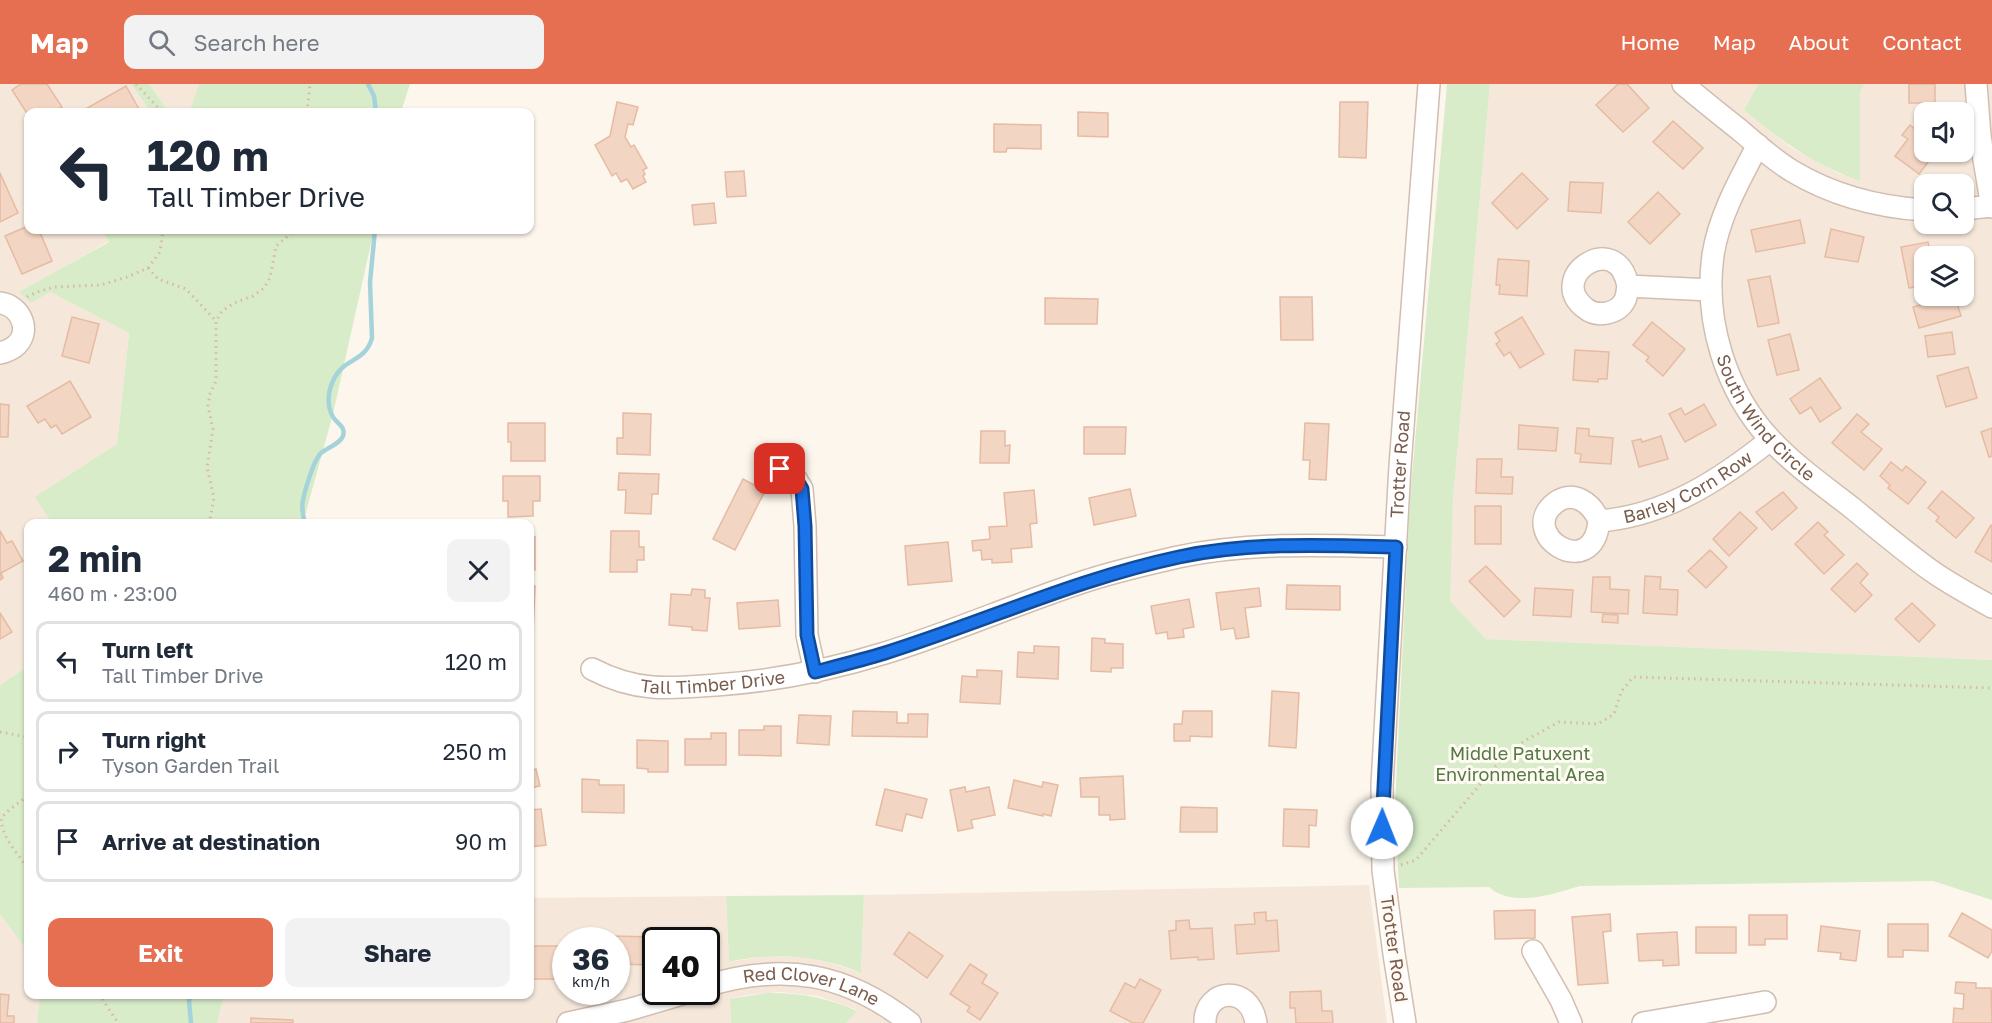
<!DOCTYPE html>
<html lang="en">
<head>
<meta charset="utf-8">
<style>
	body { margin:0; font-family:"Golos Text",sans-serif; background:#f2f2f3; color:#1f2937; height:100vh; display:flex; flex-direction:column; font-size:22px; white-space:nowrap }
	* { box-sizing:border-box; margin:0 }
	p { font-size:20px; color:#747a83 }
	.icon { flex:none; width:33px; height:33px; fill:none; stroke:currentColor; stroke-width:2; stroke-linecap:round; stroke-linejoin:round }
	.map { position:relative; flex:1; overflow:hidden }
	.details { position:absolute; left:24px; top:435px; width:510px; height:480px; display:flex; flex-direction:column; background:#fff; border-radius:12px; box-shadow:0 2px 4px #0004 }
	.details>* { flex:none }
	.hud { position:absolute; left:24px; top:24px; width:510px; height:126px; border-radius:12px; box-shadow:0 2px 4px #0004; background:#fff; color:#1f2937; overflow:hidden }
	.tools { position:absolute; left:1914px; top:18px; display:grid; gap:12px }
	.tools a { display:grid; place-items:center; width:60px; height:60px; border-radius:12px; background:#fff; box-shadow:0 2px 4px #0004; font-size:30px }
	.speed { position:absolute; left:552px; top:843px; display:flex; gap:12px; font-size:30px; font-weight:700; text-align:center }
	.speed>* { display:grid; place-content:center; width:78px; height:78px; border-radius:50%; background:#fff; box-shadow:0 2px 4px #0004; line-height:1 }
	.speed small { font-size:15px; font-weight:400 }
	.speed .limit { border:3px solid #111; border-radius:9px; background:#fff; color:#111 }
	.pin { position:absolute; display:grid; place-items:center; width:51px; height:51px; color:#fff; margin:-26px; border-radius:12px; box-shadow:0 3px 9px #0006 }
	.me { position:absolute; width:66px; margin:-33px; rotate:1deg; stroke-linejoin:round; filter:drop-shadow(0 0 4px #0008) }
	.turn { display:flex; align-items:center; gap:21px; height:126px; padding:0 24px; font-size:27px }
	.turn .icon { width:78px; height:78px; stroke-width:2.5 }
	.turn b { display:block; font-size:42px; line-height:51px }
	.round { display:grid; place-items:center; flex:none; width:63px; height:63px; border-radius:12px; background:#f2f2f3 }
	.overview { display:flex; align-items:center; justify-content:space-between; height:102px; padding:0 24px }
	h1 { font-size:36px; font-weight:700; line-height:45px }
	.button { display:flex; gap:12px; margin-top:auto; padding:12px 24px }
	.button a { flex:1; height:69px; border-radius:12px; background:#e76f51; color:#fff; font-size:24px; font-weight:700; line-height:69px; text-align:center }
	.button a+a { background:#f2f2f3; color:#1f2937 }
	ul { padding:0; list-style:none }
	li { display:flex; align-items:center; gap:18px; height:81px; margin:0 12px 9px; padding:0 12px; border:3px solid #e0e1e3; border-radius:12px }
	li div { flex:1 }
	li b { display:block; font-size:22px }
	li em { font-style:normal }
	header { display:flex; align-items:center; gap:36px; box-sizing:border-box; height:84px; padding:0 30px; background:#e76f51; color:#fff }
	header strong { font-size:28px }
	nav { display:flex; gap:33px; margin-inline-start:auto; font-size:21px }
	.search { width:420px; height:54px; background:#f2f2f3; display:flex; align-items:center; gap:15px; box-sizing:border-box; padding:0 21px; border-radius:12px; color:#747a83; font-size:22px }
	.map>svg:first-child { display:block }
	.residential { fill:#f5e8da; fill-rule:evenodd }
	.green { fill:#d8ecc9 }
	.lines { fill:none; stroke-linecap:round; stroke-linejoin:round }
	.stream { stroke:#a5d3da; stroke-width:4.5 }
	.building { fill:#f3d5c3; stroke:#e6bba3; stroke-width:1.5 }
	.minor-casing { stroke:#d1beb0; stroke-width:24 }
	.path { stroke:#d9b8a5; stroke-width:3; stroke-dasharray:1.5 4.5; stroke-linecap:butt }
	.minor { stroke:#fff; stroke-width:21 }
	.route-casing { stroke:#114b97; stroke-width:15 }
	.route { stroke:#1a73e8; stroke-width:10 }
	.labels { text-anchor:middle; stroke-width:6; stroke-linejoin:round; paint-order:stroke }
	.street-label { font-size:18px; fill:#7a5c4d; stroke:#fffaf3 }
	.park-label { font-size:18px; fill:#537a41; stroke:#fffaf3 }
</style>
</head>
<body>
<header>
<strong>Map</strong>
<div class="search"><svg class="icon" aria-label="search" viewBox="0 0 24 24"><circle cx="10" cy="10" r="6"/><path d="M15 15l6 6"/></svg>Search here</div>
<nav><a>Home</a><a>Map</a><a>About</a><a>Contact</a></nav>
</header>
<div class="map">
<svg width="1992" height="939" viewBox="0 0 1992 939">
	<rect width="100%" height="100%" fill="#fdf6ec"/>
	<g class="residential">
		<polygon points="0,0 131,0 151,28 28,28 28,146 103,146 109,157 20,209 26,213 50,208 129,249 117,360 36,413 52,439 28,440 28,582 0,601"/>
		<polygon points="149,0 199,0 189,28 169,28"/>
		<path d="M1490,0H1758L1744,26L1790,63L1838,89L1860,96V8L1864,0H1992V576L1486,555L1449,517L1453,416ZM1924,28H1964V68H1924ZM1924,100H1964V140H1924ZM1924,172H1964V212H1924Z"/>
		<path d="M1369,801L1387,939H846L857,926L818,912L780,908L748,911L730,915L731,939H217L224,911L530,910V814L726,812L729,878L768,872L803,873L825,877L861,889L864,811ZM566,856H616V908H566ZM656,856H706V908H656Z"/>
		<polygon points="0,830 28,868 28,910 40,911 37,939 0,939"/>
	</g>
	<g class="green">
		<polygon points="131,0 149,0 169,28 151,28"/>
		<polygon points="199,0 410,0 401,28 189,28"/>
		<path d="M1447,0H1490L1453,416L1450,517L1486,555L1992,576V816L1933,797L1580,802C1554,810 1512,824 1489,803L1399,804L1395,721L1410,414Z"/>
		<path d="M1758,0H1864L1860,8V97C1813,80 1781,57 1744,26Z"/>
		<polygon points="103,146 374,146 333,330 303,439 52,439 35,413 117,360 129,249 50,208 31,219 19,208 109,158"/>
		<polygon points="28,582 28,868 0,830 0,601"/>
		<path d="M864,811L861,889C819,871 774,868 729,878L726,812Z"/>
		<path d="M767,909C799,908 828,914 857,927L846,939H731L730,915Z"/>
		<polygon points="40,911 40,910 224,911 217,939 37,939"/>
	</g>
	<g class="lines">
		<g class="stream">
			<polyline points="368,0 374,12 376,28"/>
			<path d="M305,440C303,432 301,424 303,416C305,406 314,375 321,369C328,363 339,361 343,352C346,342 337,340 333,333C326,321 328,305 335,293C344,275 366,277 372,254L370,198L375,146"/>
			<polyline points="191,939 189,916 194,910"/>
		</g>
	</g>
	<g class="building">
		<polygon points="21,0 47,0 62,23 53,28 28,28 28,31 12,6"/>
		<polygon points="1618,0 1627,0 1649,24 1623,48 1596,21"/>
		<rect x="1909" y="0" width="26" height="19"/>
		<polygon points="126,2 140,27 138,28 83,28 82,27"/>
		<polygon points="617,18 638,23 633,41 628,40 625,53 631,63 634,61 647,84 643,86 645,90 643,92 646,98 633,105 627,95 621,98 616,89 612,92 595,61 610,52"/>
		<polygon points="1340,18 1368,18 1366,74 1339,73"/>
		<polygon points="1078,28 1108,29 1108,53 1078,52"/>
		<polygon points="1673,37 1703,64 1683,85 1653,58"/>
		<polygon points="1921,39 1924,41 1924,68 1930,68 1925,74 1929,77 1919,90 1895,72 1908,55 1902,51 1910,41 1916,46"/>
		<polygon points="994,40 1041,41 1041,65 1007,64 1006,68 994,68"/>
		<polygon points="744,87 746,112 727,113 725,88"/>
		<polygon points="0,89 18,129 0,138"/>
		<polygon points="1522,89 1548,115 1517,145 1492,119"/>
		<polygon points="1570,98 1603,99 1601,129 1568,127"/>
		<polygon points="1658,108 1680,130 1650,160 1628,138"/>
		<polygon points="714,119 716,139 694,141 692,121"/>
		<polygon points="1800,136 1805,159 1756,168 1751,146"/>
		<polygon points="28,142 28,146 39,146 52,177 22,190 5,152"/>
		<polygon points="1831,145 1864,153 1858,178 1825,173"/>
		<polygon points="1928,158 1931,172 1924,172 1924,202 1909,204 1901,163"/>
		<polygon points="1498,175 1529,177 1527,212 1499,210 1500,201 1496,201"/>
		<polygon points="1770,192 1779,239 1758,243 1748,196"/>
		<polygon points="1939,212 1955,212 1961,232 1919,244 1913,223 1940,216"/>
		<polygon points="1280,213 1312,213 1313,256 1281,256"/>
		<polygon points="1045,214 1098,215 1097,240 1045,240"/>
		<polygon points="72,233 99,240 89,279 62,272"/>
		<polygon points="1522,233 1544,270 1520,284 1510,268 1504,272 1496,260 1500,257 1495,249"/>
		<polygon points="1652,238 1685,265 1663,292 1646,277 1649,273 1633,261"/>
		<polygon points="1952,248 1955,270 1928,273 1925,252"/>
		<polygon points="1790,250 1799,286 1777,291 1768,256"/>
		<polygon points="1575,266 1609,268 1607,295 1598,295 1598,298 1573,296"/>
		<polygon points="1968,283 1977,314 1946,323 1937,292"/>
		<polygon points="1820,294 1841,324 1820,338 1811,323 1800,330 1790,315"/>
		<polygon points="70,297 91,333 62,350 56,341 51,344 45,335 38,339 27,322"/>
		<polygon points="0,320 9,321 8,353 0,353"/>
		<polygon points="1704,320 1716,341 1685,358 1669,330 1681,324 1685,331"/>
		<polygon points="623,329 651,330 650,371 617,370 617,354 623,354"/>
		<polygon points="1857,330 1869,340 1861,348 1882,365 1864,386 1832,359"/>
		<polygon points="508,339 545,339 545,377 511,377 511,358 508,358"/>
		<polygon points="1305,339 1329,340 1326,396 1309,395 1310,376 1303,376"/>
		<polygon points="1519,341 1558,344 1556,367 1518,365"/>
		<polygon points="1084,343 1126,343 1125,370 1084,370"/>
		<polygon points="1577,344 1589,345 1589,352 1613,354 1611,380 1580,378 1581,370 1575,369"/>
		<polygon points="1992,344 1992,372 1989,373 1981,348"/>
		<polygon points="981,347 1005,347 1005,362 1010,361 1009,379 980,379"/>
		<polygon points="1661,352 1668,375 1639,383 1632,357 1641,355 1642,358"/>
		<polygon points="1477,375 1502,375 1501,393 1513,393 1512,410 1476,409"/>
		<polygon points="1891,378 1902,387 1906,382 1926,398 1908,420 1888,404 1890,401 1880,392"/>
		<polygon points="619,389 659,390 658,410 652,410 651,430 625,429 626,406 618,406"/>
		<polygon points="503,392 540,392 540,417 533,417 533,432 508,433 508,417 503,417"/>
		<polygon points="743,395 765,407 735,466 713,455"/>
		<polygon points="1130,405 1136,432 1094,441 1089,414"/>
		<polygon points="1034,406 1037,439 1030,440 1032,463 1011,465 1012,478 992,479 992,475 982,476 981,466 973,467 972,457 990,455 989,443 1007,442 1004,409"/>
		<polygon points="1942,407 1974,434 1956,454 1936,437 1939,433 1928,424"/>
		<polygon points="1783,408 1797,424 1772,446 1756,428"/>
		<rect x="1475" y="422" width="26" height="38"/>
		<polygon points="1740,428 1757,444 1729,472 1713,455"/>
		<polygon points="1818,438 1828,448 1824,451 1844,471 1824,490 1795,460"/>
		<polygon points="1991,441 1992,442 1992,478 1975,468"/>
		<polygon points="0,447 7,459 12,457 23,477 1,489 3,494 0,496"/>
		<polygon points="611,447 639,447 639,463 644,463 644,476 637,476 637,488 610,488"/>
		<rect x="530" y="453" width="5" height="33"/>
		<polygon points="948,458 952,497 908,501 905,462"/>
		<polygon points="1710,466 1727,483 1706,504 1688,487"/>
		<polygon points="1857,479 1868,490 1860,499 1872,511 1855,528 1831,505"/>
		<polygon points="1486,482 1520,517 1504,533 1469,497"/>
		<polygon points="1645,492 1661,493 1660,505 1678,506 1677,531 1643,529"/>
		<polygon points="1593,493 1610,493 1610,505 1629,506 1628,530 1591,528"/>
		<polygon points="1287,501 1340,502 1340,526 1286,525"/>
		<polygon points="530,502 535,502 533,550 530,550"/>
		<polygon points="1259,504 1261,522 1245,524 1249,553 1236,555 1234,544 1221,546 1216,509"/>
		<polygon points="1535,504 1573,506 1571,533 1533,531"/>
		<polygon points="692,505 705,506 705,514 710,514 707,547 692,546 692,543 669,541 671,510 691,511"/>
		<polygon points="1189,515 1194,543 1183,545 1184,553 1168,555 1167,548 1156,550 1151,522"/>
		<polygon points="778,516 780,542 739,545 737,519"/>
		<polygon points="1912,519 1935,541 1919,558 1895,535"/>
		<polygon points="0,529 12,548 0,555"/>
		<polygon points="1603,530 1618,531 1618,539 1602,538"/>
		<polygon points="1092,554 1105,555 1105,559 1123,560 1123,584 1111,584 1111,588 1091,587"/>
		<polygon points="1034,562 1059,563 1058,595 1017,593 1018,568 1034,569"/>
		<polygon points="977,586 1002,587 1000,620 960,618 962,592 977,593"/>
		<polygon points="1272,607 1299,609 1296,664 1269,662"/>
		<polygon points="853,627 897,628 897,639 908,639 908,630 928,630 927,653 852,652"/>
		<polygon points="1183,627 1212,627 1212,653 1190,652 1190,657 1174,657 1174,640 1182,640"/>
		<polygon points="799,631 831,632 829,661 797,659"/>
		<polygon points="764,642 781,642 781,672 739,671 739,646 764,646"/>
		<polygon points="711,649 726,649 726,681 685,681 685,655 711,655"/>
		<polygon points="637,656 668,657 668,688 648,688 648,685 637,684"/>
		<polygon points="536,685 540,702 530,704 530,687"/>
		<polygon points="1123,692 1125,735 1110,736 1110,731 1099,731 1099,713 1081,713 1080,694"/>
		<polygon points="582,695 599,696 599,701 624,701 624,729 582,728"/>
		<polygon points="1014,696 1042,703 1043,698 1058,701 1051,732 1043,730 1043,732 1008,724"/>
		<polygon points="965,703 966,708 989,703 995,731 971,736 973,744 958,747 950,706"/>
		<polygon points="885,705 927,715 922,734 906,730 902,747 876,741"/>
		<polygon points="1181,723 1217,724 1217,748 1180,748"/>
		<polygon points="541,725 546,761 530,763 530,726"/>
		<polygon points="1284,725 1317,726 1316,742 1309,741 1309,763 1283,762"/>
		<polygon points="1535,826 1535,854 1495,855 1494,827"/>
		<polygon points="1266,828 1266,837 1277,836 1279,867 1237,870 1235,841 1255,840 1254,829"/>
		<polygon points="1962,829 1992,846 1992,867 1988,874 1949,852"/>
		<polygon points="1610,830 1611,847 1603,848 1608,899 1578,901 1572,833"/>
		<polygon points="1749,831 1787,831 1787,855 1765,855 1765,861 1749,861"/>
		<polygon points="1189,836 1190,845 1212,844 1214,875 1198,876 1198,873 1171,875 1169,847 1176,846 1176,837"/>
		<polygon points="1888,840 1928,840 1928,867 1903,866 1903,873 1888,873"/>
		<polygon points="1821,842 1860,847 1856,877 1840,875 1841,869 1818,867"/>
		<rect x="1696" y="843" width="40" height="26"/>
		<polygon points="909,848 943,872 927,894 894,870"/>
		<polygon points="1677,848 1679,881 1663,882 1663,876 1639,877 1637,850"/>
		<polygon points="613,852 653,853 653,881 616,880 616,856 613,856"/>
		<rect x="530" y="862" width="36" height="33"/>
		<polygon points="970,880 987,891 982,899 998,909 980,936 967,927 970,923 950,910"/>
		<polygon points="1140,895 1161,906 1143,939 1133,939 1110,927 1125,899 1135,904"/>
		<polygon points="1956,898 1976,899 1976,904 1991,904 1992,939 1953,939 1954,924 1963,925 1964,910 1955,909"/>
		<polygon points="1321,907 1322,927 1332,927 1333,939 1296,939 1295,924 1290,924 1290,908"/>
		<polygon points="0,910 9,911 7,932 14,932 14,939 0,939"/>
		<polygon points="251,934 293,936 293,939 251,939"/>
	</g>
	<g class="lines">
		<g class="minor-casing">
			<g id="minor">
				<path d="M1683,0C1702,16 1722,32 1741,47C1757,61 1774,76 1792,87C1832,111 1878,123 1924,126"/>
				<polyline points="1976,0 1980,52 1992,123"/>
				<path id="s1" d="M1758,61C1740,95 1719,132 1713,171C1704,236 1725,307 1771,356C1794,381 1824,402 1851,423C1878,445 1905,468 1933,488C1952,501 1972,512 1992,523"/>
				<polyline points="1964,125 1992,122"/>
				<path d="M1628,202C1617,144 1545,193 1585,224C1597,234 1618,230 1625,216C1627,212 1627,206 1628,202L1711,206"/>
				<path d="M0,219C21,221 33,249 14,263C10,266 4,268 0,269"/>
				<polyline points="780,385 796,395 802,405 805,442 807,551 815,588"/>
				<path id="s2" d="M1599,437C1592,419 1573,405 1555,419C1516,450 1593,500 1599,437C1665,432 1720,396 1770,356"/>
				<path id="s3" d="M592,585C636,608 668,605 716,601C773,597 830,586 885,569C953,548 1018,519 1086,497C1116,487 1148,480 1178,473C1250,458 1323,461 1396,463"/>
				<polyline points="1533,867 1561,916 1571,939"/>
				<path id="s4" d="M706,902C784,878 846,889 910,939"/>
				<polyline points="568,939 628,926 689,908"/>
				<path d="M1205,939C1204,905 1250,899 1256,939"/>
				<path id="s5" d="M1405,939L1394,870L1383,786L1382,701L1400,382L1429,0"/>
				<polyline points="1643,939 1765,918"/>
			</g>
		</g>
		<g class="path">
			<polyline points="136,0 162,28"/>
			<polyline points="307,28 310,0"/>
			<polyline points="148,184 158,195 186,205 216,237"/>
			<polyline points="27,213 37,208 54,203 101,201 127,193 148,184 160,168 163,146"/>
			<polyline points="209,440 214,414 207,383 213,345 208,322 210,310 216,297 216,237 222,227 234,219 253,212 264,204 270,194 276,162 295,146"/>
			<polyline points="0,648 28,653"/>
			<path d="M28,712L10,725L1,734C2,754 17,769 28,784"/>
			<polyline points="1401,781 1416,776 1500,677 1521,659 1559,638 1598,640 1614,630 1621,608 1633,593 1992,604"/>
			<polyline points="99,910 118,939"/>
		</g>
		<use href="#minor" class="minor"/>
	</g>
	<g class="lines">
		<g class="route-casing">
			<path id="route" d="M780,385L796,395L802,405L805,442L807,551L815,588C838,582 862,576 885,569C984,538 1076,495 1179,473C1250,458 1323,461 1396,463L1382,744"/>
		</g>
		<use href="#route" class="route"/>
	</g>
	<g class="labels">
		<g class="street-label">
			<text dy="6" stroke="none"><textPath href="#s1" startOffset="298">South Wind Circle</textPath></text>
			<text dy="6" stroke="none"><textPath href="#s5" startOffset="561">Trotter Road</textPath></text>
			<text dy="6" stroke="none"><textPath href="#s2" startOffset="264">Barley Corn Row</textPath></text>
			<text dy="6" stroke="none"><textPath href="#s3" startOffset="124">Tall Timber Drive</textPath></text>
			<text transform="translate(1394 865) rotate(82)" y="6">Trotter Road</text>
			<text dy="6" stroke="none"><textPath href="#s4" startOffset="108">Red Clover Lane</textPath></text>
		</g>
		<g class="park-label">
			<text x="1520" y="676">Middle Patuxent<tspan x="1520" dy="21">Environmental Area</tspan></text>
		</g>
	</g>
</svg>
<div class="tools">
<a><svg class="icon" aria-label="sound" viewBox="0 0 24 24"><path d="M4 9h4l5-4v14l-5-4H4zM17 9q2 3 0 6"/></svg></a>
<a><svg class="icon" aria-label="search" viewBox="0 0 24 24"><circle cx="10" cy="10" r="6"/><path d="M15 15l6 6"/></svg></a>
<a><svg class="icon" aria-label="layers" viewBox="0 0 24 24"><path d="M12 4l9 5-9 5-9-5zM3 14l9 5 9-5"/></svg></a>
</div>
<div class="speed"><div>36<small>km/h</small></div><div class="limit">40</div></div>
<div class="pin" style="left:780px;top:385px;background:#d93025"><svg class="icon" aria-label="arrive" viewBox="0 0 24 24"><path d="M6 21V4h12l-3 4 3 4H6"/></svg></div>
<svg class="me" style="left:1382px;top:744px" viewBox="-20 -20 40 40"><circle r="19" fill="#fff"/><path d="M0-13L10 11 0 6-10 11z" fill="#1a73e8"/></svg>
<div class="hud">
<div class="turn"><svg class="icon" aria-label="left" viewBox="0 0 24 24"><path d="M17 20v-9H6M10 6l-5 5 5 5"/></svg><div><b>120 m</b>Tall Timber Drive</div></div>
</div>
<section class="details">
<div class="overview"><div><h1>2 min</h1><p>460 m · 23:00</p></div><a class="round"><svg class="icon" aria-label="close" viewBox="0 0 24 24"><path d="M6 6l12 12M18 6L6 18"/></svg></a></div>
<ul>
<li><svg class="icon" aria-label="left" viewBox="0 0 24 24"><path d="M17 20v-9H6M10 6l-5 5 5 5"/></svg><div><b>Turn left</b><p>Tall Timber Drive</p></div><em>120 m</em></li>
<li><svg class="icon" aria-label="right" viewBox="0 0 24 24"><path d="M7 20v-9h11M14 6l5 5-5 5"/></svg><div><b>Turn right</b><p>Tyson Garden Trail</p></div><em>250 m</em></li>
<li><svg class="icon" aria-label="arrive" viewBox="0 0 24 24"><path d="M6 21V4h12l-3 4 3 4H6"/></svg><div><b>Arrive at destination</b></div><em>90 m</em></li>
</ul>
<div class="button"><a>Exit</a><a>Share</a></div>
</section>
</div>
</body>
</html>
